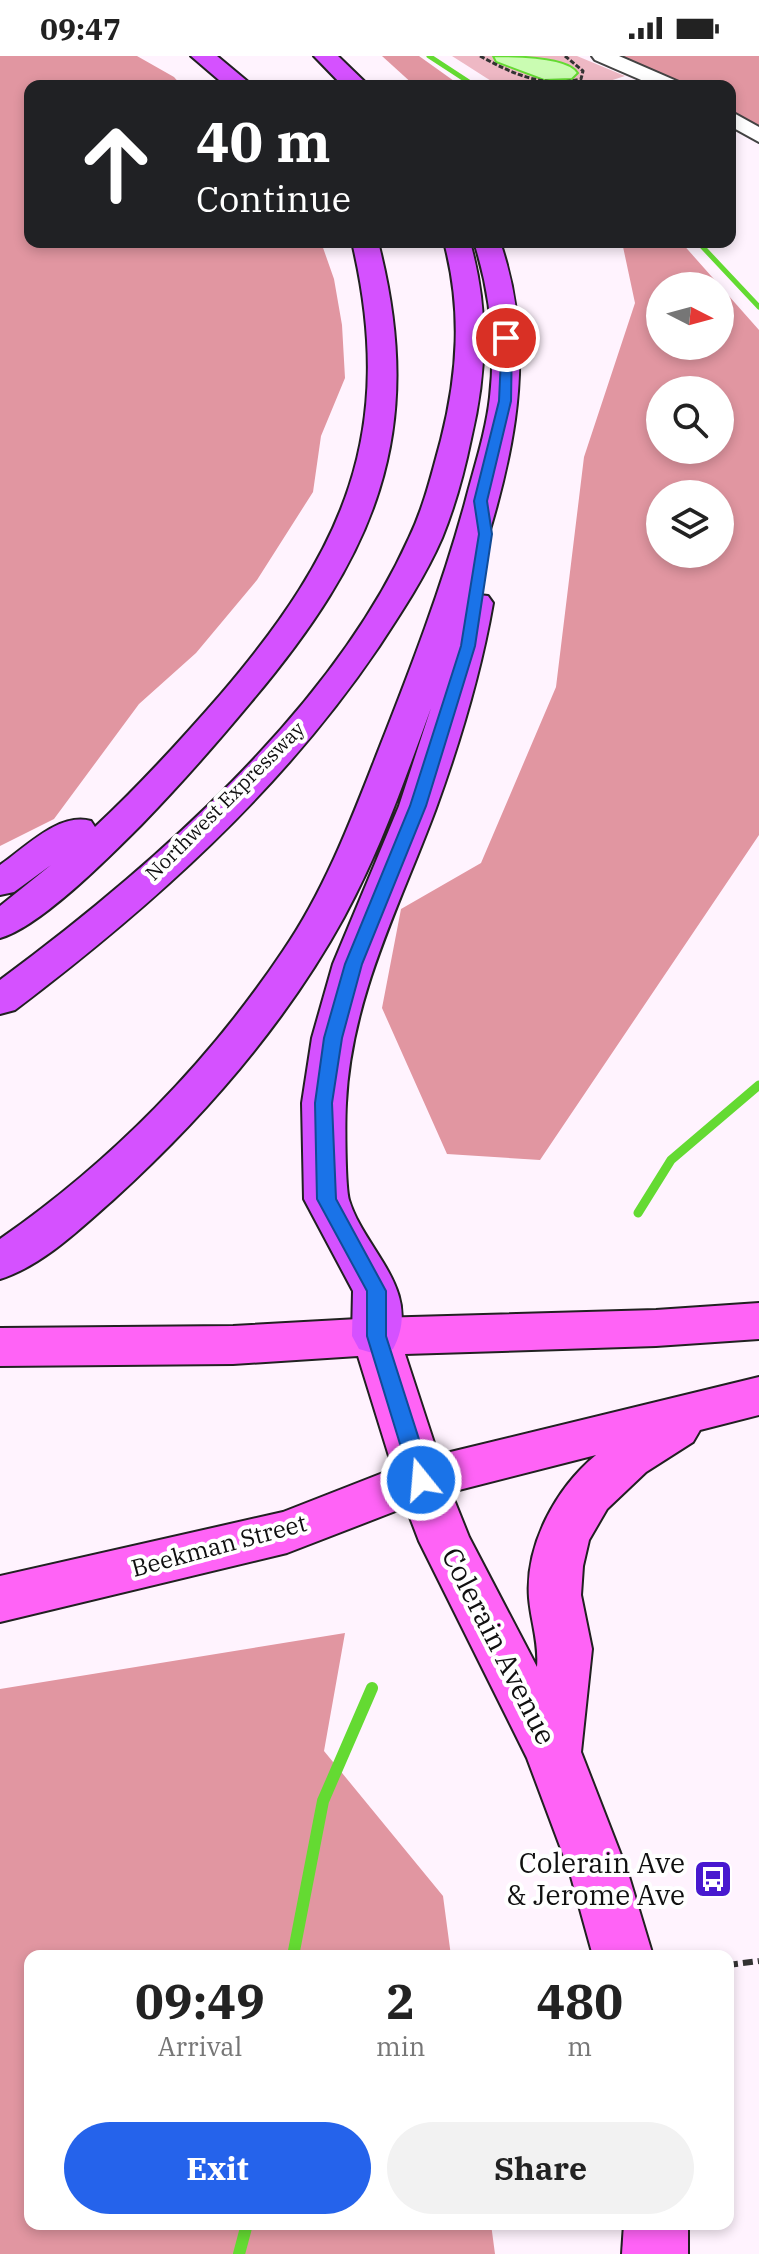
<!DOCTYPE html>
<html lang="en">
<head>
<meta charset="utf-8">
<style>
	body { margin:0; font-family:"IBM Plex Serif",serif; background:#f2f2f2; color:#222; height:100vh; display:flex; flex-direction:column; font-size:30px; white-space:nowrap }
	* { box-sizing:border-box; margin:0 }
	p { font-size:26px; color:#767676 }
	.icon { flex:none; width:44px; height:44px; fill:none; stroke:currentColor; stroke-width:2; stroke-linecap:round; stroke-linejoin:round }
	.map { position:relative; flex:1; overflow:hidden }
	.sheet { position:absolute; left:24px; top:1894px; width:710px; height:280px; display:flex; flex-direction:column; background:#fff; border-radius:16px; box-shadow:0 4px 12px #0003 }
	.sheet>* { flex:none }
	.top-card { position:absolute; left:24px; top:24px; width:712px; height:168px; border-radius:16px; box-shadow:0 4px 12px #0003; background:#202124; color:#fff; overflow:hidden }
	.needle { width:52px; rotate:96deg }
	.controls { position:absolute; left:646px; top:216px; display:grid; gap:16px }
	.controls a { display:grid; place-items:center; width:88px; height:88px; border-radius:50%; background:#fff; box-shadow:0 4px 12px #0003; font-size:40px }
	.pin { position:absolute; display:grid; place-items:center; width:68px; height:68px; color:#fff; margin:-34px; border:4px solid #fff; border-radius:50%; box-shadow:0 2px 8px #0007 }
	.me { position:absolute; width:88px; margin:-44px; rotate:343deg; stroke-linejoin:round; filter:drop-shadow(0 0 6px #0008) }
	.turn { display:flex; align-items:center; gap:28px; height:168px; padding:0 40px; font-size:36px }
	.turn .icon { width:104px; height:104px; stroke-width:2.5 }
	.turn b { display:block; font-size:56px; line-height:68px }
	.eta { display:flex; justify-content:space-evenly; align-items:center; height:136px; text-align:center }
	.eta b { font-size:48px; font-weight:800; line-height:56px }
	.primary-button { display:flex; gap:16px; margin-top:auto; padding:16px 40px }
	.primary-button a { flex:1; height:92px; border-radius:48px; background:#2563eb; color:#fff; font-size:32px; font-weight:800; line-height:92px; text-align:center }
	.primary-button a+a { background:#f2f2f2; color:#222 }
	.status { display:flex; justify-content:space-between; align-items:center; height:56px; padding:0 40px; background:#fff; direction:ltr }
	.status svg { height:22px; fill:currentColor }
	.map>svg:first-child { display:block }
	.green { fill:#eeb8c4 }
	.forest { fill:#e196a1; fill-rule:evenodd }
	.water { fill:#cafcb2; stroke:#64da32; stroke-width:2 }
	.lines { fill:none; stroke-linecap:round; stroke-linejoin:round }
	.stream-far2 { stroke:#64da32; stroke-width:5 }
	.stream-far1 { stroke:#64da32; stroke-width:9 }
	.stream { stroke:#64da32; stroke-width:12 }
	.minor-casing { stroke:#434343; stroke-width:4 }
	.major-casing { stroke:#212121; stroke-width:4 }
	.highway-casing { stroke:#212121; stroke-width:4 }
	.path-far1 { stroke:#323232; stroke-width:3; stroke-dasharray:5 2; stroke-linecap:butt }
	.path { stroke:#323232; stroke-width:6; stroke-dasharray:10 5; stroke-linecap:butt }
	.minor { fill:#fff; fill-rule:evenodd }
	.major { fill:#ff63f6; fill-rule:evenodd }
	.highway { fill:#d551ff; fill-rule:evenodd }
	.route { fill:#1a73e8; stroke:#114b97; stroke-width:2 }
	.labels { text-anchor:middle; stroke-width:8; stroke-linejoin:round; paint-order:stroke }
	.far-street-label { font-size:20px; fill:#101010; stroke:#fff }
	.street-label { font-size:24px; fill:#101010; stroke:#fff }
	.near-street-label { font-size:28px; fill:#101010; stroke:#fff }
	.near-poi-label { font-size:28px; fill:#101010; stroke:#fff; text-anchor:end }
</style>
</head>
<body>
<div class="status"><b>09:47</b><svg viewBox="0 0 49 12"><path d="M0 12V9h3v3zM5 12V6h3v6zM10 12V3h3v9zM15 12V0h3v12zM26 1h20v11H26zM47 4h2v5h-2z"/></svg></div>
<div class="map">
<svg width="759" height="2198" viewBox="0 0 759 2198">
	<rect width="100%" height="100%" fill="#fff3fe"/>
	<polygon class="green" points="452,0 577,0 625,20 594,30 499,30"/>
	<g class="forest">
		<polygon points="0,0 137,0 174,21 182,30 30,30 30,186 321,186 334,223 342,269 345,322 321,380 313,436 257,524 196,597 139,648 54,763 0,790"/>
		<polygon points="382,0 419,0 461,30 415,30"/>
		<polygon points="602,0 759,0 759,80 730,61 730,30 672,30"/>
		<path d="M622,186H681L759,274V779L540,1104L447,1098L382,952L401,853L481,807L556,631L584,401L635,247ZM720,230V290H660V230ZM660,334H720V394H660ZM720,438V498H660V438Z"/>
		<polygon points="345,1577 324,1695 443,1840 451,1900 30,1900 30,2168 491,2168 495,2198 0,2198 0,1633"/>
	</g>
	<path class="water" d="M493,0C513,0 569,0 578,17L572,23L544,24L496,6Z"/>
	<g class="lines">
		<g class="stream-far2">
			<polyline points="429,0 475,30"/>
			<polyline points="698,186 759,251"/>
		</g>
		<polyline class="stream-far1" points="638,1157 671,1104 759,1029"/>
		<g class="stream">
			<polyline points="293,1900 323,1745 372,1632"/>
			<polyline points="239,2198 247,2168"/>
		</g>
		<g class="minor-casing">
			<g id="minor">
				<polygon points="592,0 619,0 679,26 682,30 655,30 595,4"/>
				<polygon points="730,55 759,71 759,86 730,70"/>
			</g>
		</g>
		<g class="major-casing">
			<g id="major">
				<path d="M759,1247V1283L656,1290L405,1298L438,1399L759,1321V1359L700,1374L693,1386L646,1416L607,1453L589,1484L583,1510L581,1539L592,1593L581,1696L628,1817L653,1900H593L570,1817L527,1702L419,1485L406,1451L287,1497L0,1566V1520L283,1456L393,1413L358,1300L233,1308L0,1310V1272L233,1270L376,1262L656,1254ZM596,1399C556,1432 525,1489 529,1542C531,1566 539,1586 537,1611L469,1481L451,1436Z"/>
				<polygon points="624,2168 688,2168 688,2198 622,2198"/>
			</g>
		</g>
		<g class="highway-casing">
			<g id="highway">
				<polygon points="191,0 217,0 253,30 226,30"/>
				<polygon points="314,0 338,0 369,30 343,30"/>
				<path d="M352,186H378C428,379 374,500 250,647C215,689 179,730 141,769C110,800 40,871 0,882V850L51,809L14,836L0,839V809C26,791 59,756 91,765L95,771C140,729 181,684 221,638C344,494 397,377 352,186Z"/>
				<path d="M444,186H470C489,253 487,316 471,383C464,417 455,450 442,482C425,521 401,557 378,592C281,735 152,850 15,954L0,958V924C150,813 332,654 409,482C424,451 432,417 441,384C458,317 462,253 444,186Z"/>
				<path d="M474,186H500C542,308 508,420 470,538L488,540L493,547C481,616 460,686 436,752C400,849 351,941 346,1047C345,1064 345,1130 349,1144C364,1194 424,1235 393,1293L376,1298L359,1293L352,1280L353,1235L304,1143L302,1047L312,982L333,908L399,750L431,652C405,723 380,795 344,861C286,967 203,1062 114,1143C81,1172 42,1210 0,1223V1183C111,1106 208,1007 283,895C325,834 352,762 379,693C411,612 442,531 465,447C474,412 486,377 490,341C496,289 490,236 474,186Z"/>
			</g>
		</g>
		<path class="path-far1" d="M480,0C513,18 543,32 581,23L583,15L565,0"/>
		<polyline class="path" points="728,1909 759,1905"/>
		<use href="#minor" class="minor"/>
		<use href="#major" class="major"/>
		<use href="#highway" class="highway"/>
	</g>
	<polygon class="route" points="502,280 512,282 511,345 487,445 492,478 475,590 426,750 362,908 342,982 332,1047 336,1143 386,1235 386,1280 432,1424 429,1430 421,1433 414,1430 411,1424 367,1280 367,1235 317,1143 315,1047 324,982 345,908 410,750 461,590 479,478 474,445 499,345"/>
	<defs>
		<g id="bus-square" transform="scale(2)"><rect x="-9" y="-9" width="18" height="18" rx="4" fill="#4819cf" stroke="#fff"/><path d="M-5-6H5V4H4V6H2V4H-2V6H-4V4H-5ZM-3.5-4V0h7V-4ZM-3.5 1.2v1.5H-2V1.2ZM2 1.2v1.5H3.5V1.2Z" fill="#fff"/></g>
	</defs>
	<g fill-rule="evenodd">
		<use href="#bus-square" x="713" y="1823"/>
	</g>
	<g class="labels">
		<g class="far-street-label">
			<text transform="translate(225 745) rotate(-45)" y="7">Northwest Expressway</text>
		</g>
		<g class="street-label">
			<text transform="translate(219 1490) rotate(-15)" y="8">Beekman Street</text>
		</g>
		<g class="near-street-label">
			<text transform="translate(499 1590) rotate(63)" y="10">Colerain Avenue</text>
		</g>
		<g class="near-poi-label">
			<text x="685" y="1817">Colerain Ave<tspan x="685" dy="32">&amp; Jerome Ave</tspan></text>
		</g>
	</g>
</svg>
<div class="controls">
<a><svg class="needle" viewBox="-14 -14 28 28"><path d="M0-13l5 13h-10z" fill="#e53935"/><path d="M0 13l5-13h-10z" fill="#767676"/></svg></a>
<a><svg class="icon" aria-label="search" viewBox="0 0 24 24"><circle cx="10" cy="10" r="6"/><path d="M15 15l6 6"/></svg></a>
<a><svg class="icon" aria-label="layers" viewBox="0 0 24 24"><path d="M12 4l9 5-9 5-9-5zM3 14l9 5 9-5"/></svg></a>
</div>
<div class="pin" style="left:506px;top:282px;background:#d93025"><svg class="icon" aria-label="arrive" viewBox="0 0 24 24"><path d="M6 21V4h12l-3 4 3 4H6"/></svg></div>
<svg class="me" style="left:421px;top:1424px" viewBox="-20 -20 40 40"><circle r="17" fill="#1a73e8" stroke="#fff" stroke-width="3"/><path d="M0-11L8 9 0 5-8 9z" fill="#fff"/></svg>
<div class="top-card">
<div class="turn"><svg class="icon" aria-label="ahead" viewBox="0 0 24 24"><path d="M12 20V5M6 11l6-6 6 6"/></svg><div><b>40 m</b>Continue</div></div>
</div>
<section class="sheet">
<div class="eta">
<div><b>09:49</b><p>Arrival</p></div>
<div><b>2</b><p>min</p></div>
<div><b>480</b><p>m</p></div>
</div>
<div class="primary-button"><a>Exit</a><a>Share</a></div>
</section>
</div>
</body>
</html>
